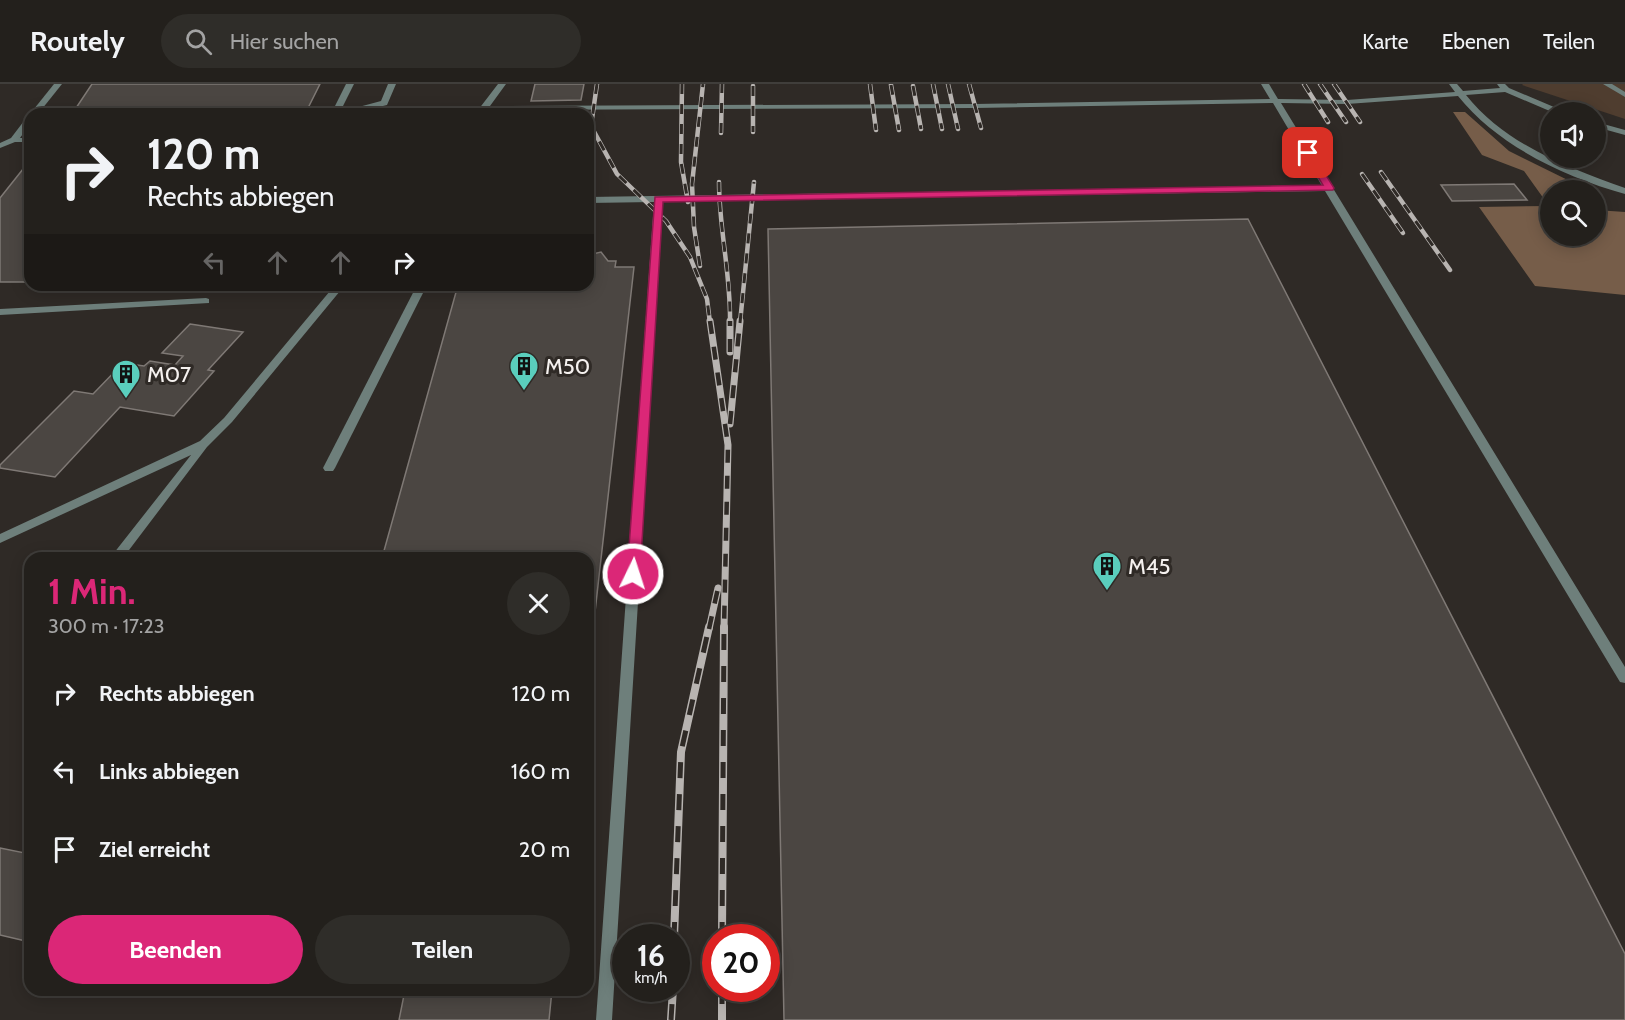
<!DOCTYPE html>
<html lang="de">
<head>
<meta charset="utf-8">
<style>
	body { margin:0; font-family:Cabin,sans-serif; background:#2f2d29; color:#f1f3f6; height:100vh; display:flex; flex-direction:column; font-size:22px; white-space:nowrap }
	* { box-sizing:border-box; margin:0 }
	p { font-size:20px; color:#a3a3a3 }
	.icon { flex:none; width:33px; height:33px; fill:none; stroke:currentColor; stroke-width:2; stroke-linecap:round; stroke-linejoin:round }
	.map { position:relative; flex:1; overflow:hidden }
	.sheet { position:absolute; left:24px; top:468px; width:570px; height:444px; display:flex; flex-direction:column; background:#23201c; border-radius:18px; box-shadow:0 3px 15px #0003,0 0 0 2px #403e3b }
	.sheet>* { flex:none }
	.top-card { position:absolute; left:24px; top:24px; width:570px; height:183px; border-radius:18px; box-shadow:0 3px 15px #0003,0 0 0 2px #403e3b; background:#23201c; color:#f1f3f6; overflow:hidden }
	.tools { position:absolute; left:1540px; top:18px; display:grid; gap:12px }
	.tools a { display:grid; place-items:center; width:66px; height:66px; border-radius:50%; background:#23201c; box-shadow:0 3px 15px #0003,0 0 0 2px #403e3b; font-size:30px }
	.speed { position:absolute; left:612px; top:840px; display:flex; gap:12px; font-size:30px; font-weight:700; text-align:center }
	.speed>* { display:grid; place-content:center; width:78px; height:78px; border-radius:50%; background:#23201c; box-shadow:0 3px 15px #0003,0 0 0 2px #403e3b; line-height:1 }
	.speed small { font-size:15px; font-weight:400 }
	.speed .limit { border:9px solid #d22; background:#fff; color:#111 }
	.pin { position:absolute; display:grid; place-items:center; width:51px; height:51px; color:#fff; margin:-26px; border-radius:12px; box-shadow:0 3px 9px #0006 }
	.me { position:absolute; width:66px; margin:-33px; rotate:4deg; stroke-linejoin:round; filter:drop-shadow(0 0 4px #0008) }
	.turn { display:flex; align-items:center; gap:21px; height:126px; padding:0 24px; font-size:27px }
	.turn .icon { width:78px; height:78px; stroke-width:2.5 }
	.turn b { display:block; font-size:42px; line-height:51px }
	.lanes { display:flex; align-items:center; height:57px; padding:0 24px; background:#0003; justify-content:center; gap:30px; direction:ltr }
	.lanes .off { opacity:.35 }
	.round { display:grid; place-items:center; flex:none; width:63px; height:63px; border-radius:32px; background:#2f2d29 }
	.headline { display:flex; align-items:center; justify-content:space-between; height:102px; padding:0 24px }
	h1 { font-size:36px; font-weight:800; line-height:45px; color:#db2777 }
	.primary-button { display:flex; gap:12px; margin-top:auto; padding:12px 24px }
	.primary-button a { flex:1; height:69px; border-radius:36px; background:#db2777; color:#fff; font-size:24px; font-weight:800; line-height:69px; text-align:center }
	.primary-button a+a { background:#2f2d29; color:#f1f3f6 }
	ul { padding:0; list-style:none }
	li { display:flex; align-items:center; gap:18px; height:78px; padding:0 24px }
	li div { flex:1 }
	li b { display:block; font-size:22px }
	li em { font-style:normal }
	header { display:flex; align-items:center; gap:36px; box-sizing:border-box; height:84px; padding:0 30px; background:#23201c; border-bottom:2px solid #403e3b }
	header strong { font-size:28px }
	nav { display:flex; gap:33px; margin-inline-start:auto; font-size:21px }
	.search { width:420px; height:54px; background:#2f2d29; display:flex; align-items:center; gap:15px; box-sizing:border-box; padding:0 21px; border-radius:33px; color:#a3a3a3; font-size:22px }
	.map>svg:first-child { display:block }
	.green { fill:#4f3d2f }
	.forest { fill:#765d49 }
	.building { fill:#4b4642; stroke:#7f7975; stroke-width:1.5 }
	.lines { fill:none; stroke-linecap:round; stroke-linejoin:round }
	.lane { fill:#6e7f7b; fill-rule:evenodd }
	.rail-far2-casing { stroke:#b8b4b1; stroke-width:4.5 }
	.rail-far1-casing { stroke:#b8b4b1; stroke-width:7 }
	.rail-casing { stroke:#b8b4b1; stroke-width:8 }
	.rail-far2 { stroke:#2f2a26; stroke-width:3; stroke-dasharray:10; stroke-linecap:butt }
	.rail-far1 { stroke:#2f2a26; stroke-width:4.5; stroke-dasharray:13; stroke-linecap:butt }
	.rail { stroke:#2f2a26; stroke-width:5; stroke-dasharray:16; stroke-linecap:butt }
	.route { fill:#db2777; stroke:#8e194d; stroke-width:1.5 }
	.labels { text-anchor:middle; stroke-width:6; stroke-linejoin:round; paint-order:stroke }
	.poi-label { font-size:22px; fill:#f5f1ef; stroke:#2f2a26; text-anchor:start }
</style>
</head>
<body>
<header>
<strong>Routely</strong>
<div class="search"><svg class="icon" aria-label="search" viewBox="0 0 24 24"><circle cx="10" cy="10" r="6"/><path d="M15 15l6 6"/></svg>Hier suchen</div>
<nav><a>Karte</a><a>Ebenen</a><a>Teilen</a></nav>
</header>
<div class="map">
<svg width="1625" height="936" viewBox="0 0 1625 936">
	<rect width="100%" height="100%" fill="#2f2a26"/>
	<polygon class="green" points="1625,0 1625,35 1522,1 1523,0"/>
	<polygon class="forest" points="1453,28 1465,28 1509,67 1584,104 1585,106 1551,106 1551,152 1596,152 1596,126 1625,128 1625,211 1535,202 1479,123 1549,122 1524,87 1482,71"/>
	<g class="building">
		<polygon points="92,0 320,0 305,30 72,30"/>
		<polygon points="535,0 584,0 581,16 531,17"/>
		<polygon points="27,80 30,80 30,198 0,198 0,114"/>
		<polygon points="1514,100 1527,116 1452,117 1441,101"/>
		<polygon points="1248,135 1625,870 1625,936 784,936 768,145"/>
		<polygon points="601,168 608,177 616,177 615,183 634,183 588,590 588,474 382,474 458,201 588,201 588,171"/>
		<polygon points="190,240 243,248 208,286 214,287 174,332 120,323 55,393 0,384 0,381 74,307 93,310 123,279 144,282 150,277 175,281 183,272 162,269"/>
		<polygon points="0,764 30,770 30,858 0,851"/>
		<polygon points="405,906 552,906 549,936 399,936"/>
	</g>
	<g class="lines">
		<g class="lane">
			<polygon points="54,0 62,0 38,30 30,30"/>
			<polygon points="346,0 354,0 340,28 381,17 388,0 396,0 387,21 350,30 331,30"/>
			<path d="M498,0H506L490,22L975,20L1270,15L1261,0H1269L1278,15L1347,16L1455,8L1449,0H1457L1463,7L1500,4L1497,0H1505L1509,4L1561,26L1562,28H1552L1505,8L1466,11C1505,60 1568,84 1625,104V110C1565,93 1498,62 1458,12L1347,20L1281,19L1625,583V599L1620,598L1325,107L663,117L612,936H596L654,118L588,119V113L1322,102L1273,19L975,24L486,26L483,30H475Z"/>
			<polygon points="1603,0 1612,0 1625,8 1625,13"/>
			<polygon points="27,33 30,33 30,40 20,54 30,54 30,58 15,58 0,64 0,59 11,54"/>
			<polygon points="1596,38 1625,46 1625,51 1596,43"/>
			<polygon points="335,201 345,201 232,338 207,363 123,474 110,474 191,371 0,459 0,450 200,357 224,334"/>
			<polygon points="417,201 427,201 335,384 333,387 325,387 323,384"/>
			<polygon points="206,214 209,215 209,219 0,231 0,225"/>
		</g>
		<g class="rail-far2-casing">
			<g id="rail-far2">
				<polyline points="597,0 591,42 617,90 666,137 690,173 707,215 710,239"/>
				<polyline points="682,0 681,78 688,118"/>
				<polyline points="870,0 876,46"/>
				<polyline points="933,0 942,45"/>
				<polyline points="948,0 958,45"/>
				<polyline points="969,0 981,44"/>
				<polyline points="1304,0 1328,38"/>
				<polyline points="1320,0 1346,38"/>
				<polyline points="1334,0 1360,38"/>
				<polyline points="891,1 899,46"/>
				<polyline points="753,2 753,48"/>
				<polyline points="913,2 921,45"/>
				<polyline points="721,49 722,0"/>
				<polyline points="1381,88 1450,186"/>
				<polyline points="1362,90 1403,149"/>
				<path d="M719,98C719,145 731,191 730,239"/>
				<polyline points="700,182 694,143 692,100 703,0"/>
				<polyline points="740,239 754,98"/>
			</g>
		</g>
		<g class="rail-far1-casing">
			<g id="rail-far1">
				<polyline points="710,237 728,361 724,545"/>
				<polyline points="730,268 730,237"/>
				<polyline points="730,340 740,237"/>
				<polyline points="709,545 718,504"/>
			</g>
		</g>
		<g class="rail-casing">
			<g id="rail">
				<polyline points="674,854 681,668 709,543"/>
				<polyline points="722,854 724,543"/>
				<polyline points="722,904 722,936"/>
				<polyline points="671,936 673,904"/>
			</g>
		</g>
		<use href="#rail-far2" class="rail-far2"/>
		<use href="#rail-far1" class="rail-far1"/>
		<use href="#rail" class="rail"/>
	</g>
	<polygon class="route" points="1304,67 1311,67 1334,104 1333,106 663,118 640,490 633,495 629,494 627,490 655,113 1323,101 1303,69"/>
	<defs>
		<g id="building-pin" transform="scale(1.5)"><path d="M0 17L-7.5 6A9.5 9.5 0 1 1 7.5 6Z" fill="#5acebd" stroke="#2f2a26"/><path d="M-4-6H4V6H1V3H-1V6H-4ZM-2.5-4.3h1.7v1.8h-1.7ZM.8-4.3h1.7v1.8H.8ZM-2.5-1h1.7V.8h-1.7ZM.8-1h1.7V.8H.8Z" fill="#111"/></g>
	</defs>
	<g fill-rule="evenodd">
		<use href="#building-pin" x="524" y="282"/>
		<use href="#building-pin" x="126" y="290"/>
		<use href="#building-pin" x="1107" y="482"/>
	</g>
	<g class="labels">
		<g class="poi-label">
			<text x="545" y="290">M50</text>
			<text x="147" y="298">M07</text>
			<text x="1128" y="490">M45</text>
		</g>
	</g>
</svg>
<div class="tools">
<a><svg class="icon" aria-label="sound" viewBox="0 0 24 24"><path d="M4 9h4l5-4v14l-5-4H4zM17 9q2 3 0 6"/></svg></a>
<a><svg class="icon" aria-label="search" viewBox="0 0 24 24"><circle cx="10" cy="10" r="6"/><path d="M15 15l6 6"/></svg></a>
</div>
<div class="speed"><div>16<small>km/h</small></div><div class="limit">20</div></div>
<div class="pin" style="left:1308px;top:69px;background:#d93025"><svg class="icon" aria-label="arrive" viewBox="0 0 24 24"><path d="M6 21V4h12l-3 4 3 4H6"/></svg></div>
<svg class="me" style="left:633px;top:490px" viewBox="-20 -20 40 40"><circle r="17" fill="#db2777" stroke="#fff" stroke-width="3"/><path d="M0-11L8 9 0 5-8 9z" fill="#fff"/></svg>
<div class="top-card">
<div class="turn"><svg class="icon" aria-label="right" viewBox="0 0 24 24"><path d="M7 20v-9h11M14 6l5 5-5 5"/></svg><div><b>120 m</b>Rechts abbiegen</div></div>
<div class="lanes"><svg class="icon off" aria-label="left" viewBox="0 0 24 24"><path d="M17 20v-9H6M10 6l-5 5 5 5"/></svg><svg class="icon off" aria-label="ahead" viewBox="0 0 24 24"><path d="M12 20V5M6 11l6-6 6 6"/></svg><svg class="icon off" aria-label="ahead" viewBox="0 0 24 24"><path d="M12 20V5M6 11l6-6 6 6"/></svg><svg class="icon" aria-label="right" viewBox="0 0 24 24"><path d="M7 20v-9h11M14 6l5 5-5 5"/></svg></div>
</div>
<section class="sheet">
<div class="headline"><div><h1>1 Min.</h1><p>300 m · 17:23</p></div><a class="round"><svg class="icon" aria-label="close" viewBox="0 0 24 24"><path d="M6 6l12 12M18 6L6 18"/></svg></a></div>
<ul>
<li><svg class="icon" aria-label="right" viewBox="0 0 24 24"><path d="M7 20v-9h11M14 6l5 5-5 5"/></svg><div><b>Rechts abbiegen</b></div><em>120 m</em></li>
<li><svg class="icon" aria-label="left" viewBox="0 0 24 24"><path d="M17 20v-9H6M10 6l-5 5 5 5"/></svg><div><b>Links abbiegen</b></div><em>160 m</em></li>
<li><svg class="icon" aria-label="arrive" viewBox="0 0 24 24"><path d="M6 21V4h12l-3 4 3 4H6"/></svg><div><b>Ziel erreicht</b></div><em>20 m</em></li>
</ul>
<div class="primary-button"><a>Beenden</a><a>Teilen</a></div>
</section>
</div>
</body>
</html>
